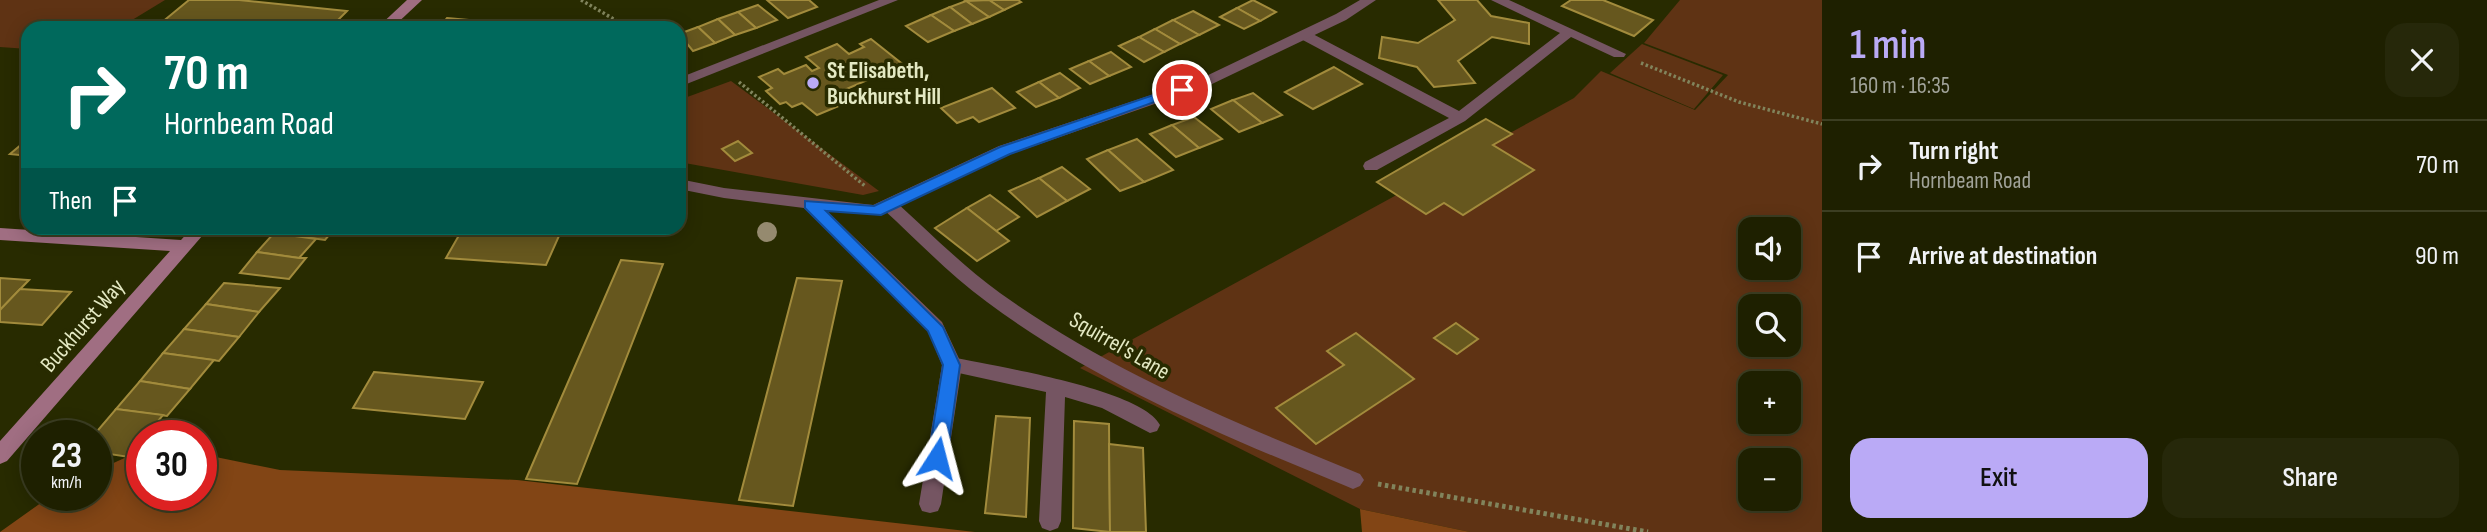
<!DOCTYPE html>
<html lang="en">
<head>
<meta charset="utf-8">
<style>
	body { margin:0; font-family:"Sofia Sans Condensed",sans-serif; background:#26280a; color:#f1f3f6; height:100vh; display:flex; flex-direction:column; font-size:26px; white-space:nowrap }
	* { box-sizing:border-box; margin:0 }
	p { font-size:23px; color:#a1a399 }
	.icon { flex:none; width:38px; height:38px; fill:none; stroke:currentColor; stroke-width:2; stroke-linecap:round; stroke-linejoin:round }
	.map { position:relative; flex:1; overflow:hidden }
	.sheet { display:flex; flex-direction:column; background:#1e2000; width:665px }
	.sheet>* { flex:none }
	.hud { position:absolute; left:21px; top:21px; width:665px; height:214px; border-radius:21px; box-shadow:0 4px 18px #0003,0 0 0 2px #3c3e22; background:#00695c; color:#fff; overflow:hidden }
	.fabs { position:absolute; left:1738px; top:217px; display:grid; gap:14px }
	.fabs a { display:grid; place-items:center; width:63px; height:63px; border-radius:14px; background:#1e2000; box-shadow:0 4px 18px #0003,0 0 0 2px #3c3e22; font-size:35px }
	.speed { position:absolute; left:21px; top:420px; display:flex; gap:14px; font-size:35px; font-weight:700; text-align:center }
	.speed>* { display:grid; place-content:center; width:91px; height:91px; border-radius:50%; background:#1e2000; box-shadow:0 4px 18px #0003,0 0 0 2px #3c3e22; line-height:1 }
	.speed small { font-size:18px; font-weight:400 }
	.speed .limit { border:10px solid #d22; background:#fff; color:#111 }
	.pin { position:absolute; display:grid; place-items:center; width:60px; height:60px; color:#fff; margin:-30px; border:4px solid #fff; border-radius:50%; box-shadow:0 2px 7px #0007 }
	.me { position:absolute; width:77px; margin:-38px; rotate:9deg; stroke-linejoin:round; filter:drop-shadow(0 0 5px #0008) }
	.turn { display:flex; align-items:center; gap:24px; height:147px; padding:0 28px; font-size:32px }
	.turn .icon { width:91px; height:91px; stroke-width:2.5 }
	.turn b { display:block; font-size:49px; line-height:60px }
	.then { display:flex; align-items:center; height:66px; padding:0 28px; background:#0003; gap:14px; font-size:26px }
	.round { display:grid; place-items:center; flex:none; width:74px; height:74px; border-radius:21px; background:#26280a }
	.head { display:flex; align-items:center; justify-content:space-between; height:119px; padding:0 28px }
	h1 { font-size:42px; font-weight:600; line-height:52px; color:#baaaf6 }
	.action { display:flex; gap:14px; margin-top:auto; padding:14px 28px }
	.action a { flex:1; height:80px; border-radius:21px; background:#baaaf6; color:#111; font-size:28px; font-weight:600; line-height:80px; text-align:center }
	.action a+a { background:#26280a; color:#f1f3f6 }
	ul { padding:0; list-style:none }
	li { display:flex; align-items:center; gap:21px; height:91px; padding:0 28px; border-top:2px solid #3c3e22 }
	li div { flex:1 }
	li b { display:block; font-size:26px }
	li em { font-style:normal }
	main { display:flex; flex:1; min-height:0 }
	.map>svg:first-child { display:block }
	.green { fill:#5f3314; fill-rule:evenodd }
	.forest { fill:#824515 }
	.building { fill:#66571e; stroke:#a28b3c; stroke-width:2 }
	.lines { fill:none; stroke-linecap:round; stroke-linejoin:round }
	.path-far1 { stroke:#81845c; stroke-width:3.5; stroke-dasharray:2.5 2.5; stroke-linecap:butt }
	.path { stroke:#81845c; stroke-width:5; stroke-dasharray:3.5 3.5; stroke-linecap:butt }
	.lane { fill:#755562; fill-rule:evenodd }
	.street { fill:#755562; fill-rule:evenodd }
	.secondary { fill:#a06e82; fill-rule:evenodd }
	.tree { fill:#958a6f }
	.route { fill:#1a73e8; stroke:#114b97; stroke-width:2 }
	.poi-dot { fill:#baaaf6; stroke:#282b00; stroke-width:2.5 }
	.labels { text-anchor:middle; stroke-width:7; stroke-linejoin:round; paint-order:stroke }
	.poi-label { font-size:23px; font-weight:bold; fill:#e4e9c3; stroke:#282b00; text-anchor:start }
	.street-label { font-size:23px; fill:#e4e9c3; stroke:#282b00 }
</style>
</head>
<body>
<main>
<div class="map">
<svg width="1822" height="532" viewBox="0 0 1822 532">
	<rect width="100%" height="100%" fill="#282b00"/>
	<g class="green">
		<polygon points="0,0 165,0 119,28 28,28 28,49 0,47"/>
		<path d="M1680,0H1822V532H1470L1360,509L1080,368L1574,98L1601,71L1695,110L1728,75L1644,43ZM1750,229H1788V268H1750ZM1750,306H1788V345H1750ZM1750,383H1788V422H1750ZM1750,460H1788V499H1750Z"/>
		<polygon points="1642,44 1723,75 1694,109 1610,73"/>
		<polygon points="731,81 879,191 863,195 679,162 679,100"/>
	</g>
	<g class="forest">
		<polygon points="142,450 142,495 201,495 201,454 280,470 517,480 975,532 0,532 52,495 96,495 96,471"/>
		<polygon points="1360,509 1470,532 1362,532"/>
	</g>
	<g class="building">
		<polygon points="189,0 239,0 347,11 330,28 209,28 161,23"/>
		<polygon points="767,0 809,0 817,7 788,18"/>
		<polygon points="989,0 1018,0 1021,2 1004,10"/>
		<polygon points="989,0 1004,10 989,17 966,1"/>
		<polygon points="1253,0 1276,12 1260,21 1237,8"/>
		<polygon points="1438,0 1477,0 1491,16 1529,23 1529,44 1492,37 1458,61 1475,83 1434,87 1417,67 1379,58 1382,37 1418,43 1455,20"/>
		<polygon points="1571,0 1603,0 1653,20 1634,36 1562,6"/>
		<polygon points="966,1 989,17 972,24 950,7"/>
		<polygon points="758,5 777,20 756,28 738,12"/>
		<polygon points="950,7 972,24 954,31 931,15"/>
		<polygon points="1237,8 1260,21 1244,29 1220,17"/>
		<polygon points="1193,11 1219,25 1199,35 1173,20"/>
		<polygon points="738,12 756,28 735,35 718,19"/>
		<polygon points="931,15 954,31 928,42 906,26"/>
		<polygon points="447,18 481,21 476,28 439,28"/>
		<polygon points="718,19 735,35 715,43 698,27"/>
		<polygon points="1173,20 1199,35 1180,44 1155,29"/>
		<polygon points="698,27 715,43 693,51 679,34"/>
		<polygon points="1155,29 1180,44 1164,52 1139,37"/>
		<polygon points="1139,37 1164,52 1144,62 1119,46"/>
		<polygon points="871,39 910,70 895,76 888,71 835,94 846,103 817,115 802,103 792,107 786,102 780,104 766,91 772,88 759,77 778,69 784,74 806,65 812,71 819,68 806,57 837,44 849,54 864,47 860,44"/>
		<polygon points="1111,52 1131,67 1109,76 1089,61"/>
		<polygon points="1089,61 1109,76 1090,84 1070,69"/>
		<polygon points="1334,67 1362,84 1313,109 1285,92"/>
		<polygon points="1060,73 1080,88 1059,98 1039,82"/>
		<polygon points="1039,82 1059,98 1036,107 1017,92"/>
		<polygon points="992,88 1015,108 979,122 973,117 957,123 941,108"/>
		<polygon points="1253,93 1282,115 1262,123 1233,100"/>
		<polygon points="1233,100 1262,123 1239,132 1211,109"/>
		<polygon points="1194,117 1222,139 1199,148 1172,125"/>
		<polygon points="1486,119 1512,134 1493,145 1534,170 1463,215 1444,203 1426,214 1377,182"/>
		<polygon points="1172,125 1199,148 1176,157 1150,134"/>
		<polygon points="28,139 28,156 10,154"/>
		<polygon points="1137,139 1173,170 1144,182 1108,150"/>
		<polygon points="738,141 752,153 735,161 722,149"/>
		<polygon points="1108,150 1138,177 1144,182 1120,191 1087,159"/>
		<polygon points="1062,167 1090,189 1067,201 1039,178"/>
		<polygon points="1039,178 1067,201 1037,217 1009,191"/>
		<polygon points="990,195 1019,217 996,231 967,208"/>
		<polygon points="967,208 1009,241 977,261 935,228"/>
		<polygon points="279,228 335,228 325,240 274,233"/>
		<polygon points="462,230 559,236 546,265 446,258"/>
		<polygon points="274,233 316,239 299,258 257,252"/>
		<polygon points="257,252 299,258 306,258 289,279 240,273"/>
		<polygon points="621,260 663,264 577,484 526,479"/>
		<polygon points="0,278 29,280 0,310"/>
		<polygon points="797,278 842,281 793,506 739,500"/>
		<polygon points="224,283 280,288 259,312 206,304"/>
		<polygon points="20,289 71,292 42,325 0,322 0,310"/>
		<polygon points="206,304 259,312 239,337 184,329"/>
		<polygon points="1456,323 1478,339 1457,354 1434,338"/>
		<polygon points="184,329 239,337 219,361 163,353"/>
		<polygon points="1356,333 1414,379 1316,444 1276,408 1344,365 1327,351"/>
		<polygon points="163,353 214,360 190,389 140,381"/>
		<polygon points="374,372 483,382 465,419 353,408"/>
		<polygon points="140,381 190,389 167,416 116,409"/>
		<polygon points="116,409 163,415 146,436 142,436 142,441 129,457 96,452 96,436 93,436"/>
		<polygon points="996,416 1030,418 1026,517 985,513"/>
		<polygon points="1074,421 1109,424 1110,532 1073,528"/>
		<polygon points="1109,444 1143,448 1146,532 1110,532"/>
	</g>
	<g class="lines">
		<g class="path-far1">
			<polyline points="581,0 629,28"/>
			<polyline points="1641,63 1739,102 1822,124"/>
			<polyline points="739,82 865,186"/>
		</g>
		<polyline class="path" points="1378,484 1648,532"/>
		<g class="lane">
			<polygon points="1491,0 1509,0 1626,54 1624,57 1614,57 1571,37 1465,121 1377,170 1365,170 1363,166 1365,162 1449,118 1299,38 1299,32 1309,32 1459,111 1560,33"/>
			<path d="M890,200L896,202C930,233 963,266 1000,293C1110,372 1236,423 1360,474L1364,480L1360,486L1353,489L1346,486C1221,435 1096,383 987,302C950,275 918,241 884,210L882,206L884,202Z"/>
			<path d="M952,357C993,366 1142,389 1160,425L1157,431L1150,433L1102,408L1065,397L1061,521L1058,528L1050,531L1042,528L1039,521L1046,392L945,370L942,365L945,360Z"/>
		</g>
		<g class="street">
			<polygon points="879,0 898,0 679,87 679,78"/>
			<polygon points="1360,0 1376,0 1346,20 1212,84 1011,154 881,215 827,211 942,322 962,365 941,504 938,511 930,513 922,511 919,504 942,365 928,331 804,208 724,198 679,189 679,179 724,188 873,205 999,146 1202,78 1336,14"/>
		</g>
		<g class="secondary">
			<polygon points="407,0 422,0 392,28 377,28"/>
			<polygon points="0,228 181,240 192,228 209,228 7,461 0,464 0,441 170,251 0,240"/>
		</g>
	</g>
	<circle class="tree" cx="767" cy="232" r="10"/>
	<polygon class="route" points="1177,87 1188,90 1010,154 881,215 826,211 943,327 960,365 947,458 944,464 931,464 928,458 943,365 928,331 805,208 805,201 874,206 1000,147"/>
	<circle class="poi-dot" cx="813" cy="83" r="7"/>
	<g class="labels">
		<g class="poi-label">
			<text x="827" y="78">St Elisabeth,<tspan x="827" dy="26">Buckhurst Hill</tspan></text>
		</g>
		<g class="street-label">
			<text transform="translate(82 325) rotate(-49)" y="8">Buckhurst Way</text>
			<text transform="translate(1120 345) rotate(30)" y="8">Squirrel's Lane</text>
		</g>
	</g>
</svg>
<div class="fabs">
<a><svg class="icon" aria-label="sound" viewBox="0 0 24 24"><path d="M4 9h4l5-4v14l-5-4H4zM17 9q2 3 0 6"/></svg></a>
<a><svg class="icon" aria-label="search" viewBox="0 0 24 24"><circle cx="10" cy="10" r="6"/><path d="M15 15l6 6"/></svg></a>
<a>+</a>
<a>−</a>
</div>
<div class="speed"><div>23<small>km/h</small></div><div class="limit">30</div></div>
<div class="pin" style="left:1182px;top:90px;background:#d93025"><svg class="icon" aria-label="arrive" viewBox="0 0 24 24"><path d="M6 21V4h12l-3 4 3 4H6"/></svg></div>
<svg class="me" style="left:937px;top:458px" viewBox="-20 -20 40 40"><path d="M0-17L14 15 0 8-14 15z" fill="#1a73e8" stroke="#fff" stroke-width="4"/></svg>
<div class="hud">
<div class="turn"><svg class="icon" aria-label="right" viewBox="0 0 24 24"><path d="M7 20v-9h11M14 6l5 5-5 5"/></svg><div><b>70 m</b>Hornbeam Road</div></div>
<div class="then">Then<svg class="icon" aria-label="arrive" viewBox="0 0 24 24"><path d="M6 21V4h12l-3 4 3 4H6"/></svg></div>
</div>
</div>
<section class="sheet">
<div class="head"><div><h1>1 min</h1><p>160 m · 16:35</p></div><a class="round"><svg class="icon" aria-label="close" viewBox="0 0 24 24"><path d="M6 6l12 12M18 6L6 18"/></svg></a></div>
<ul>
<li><svg class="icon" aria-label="right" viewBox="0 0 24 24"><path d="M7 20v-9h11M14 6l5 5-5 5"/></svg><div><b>Turn right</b><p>Hornbeam Road</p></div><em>70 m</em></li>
<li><svg class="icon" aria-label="arrive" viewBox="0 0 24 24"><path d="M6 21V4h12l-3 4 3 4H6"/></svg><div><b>Arrive at destination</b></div><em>90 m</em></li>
</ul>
<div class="action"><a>Exit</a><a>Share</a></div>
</section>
</main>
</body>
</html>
